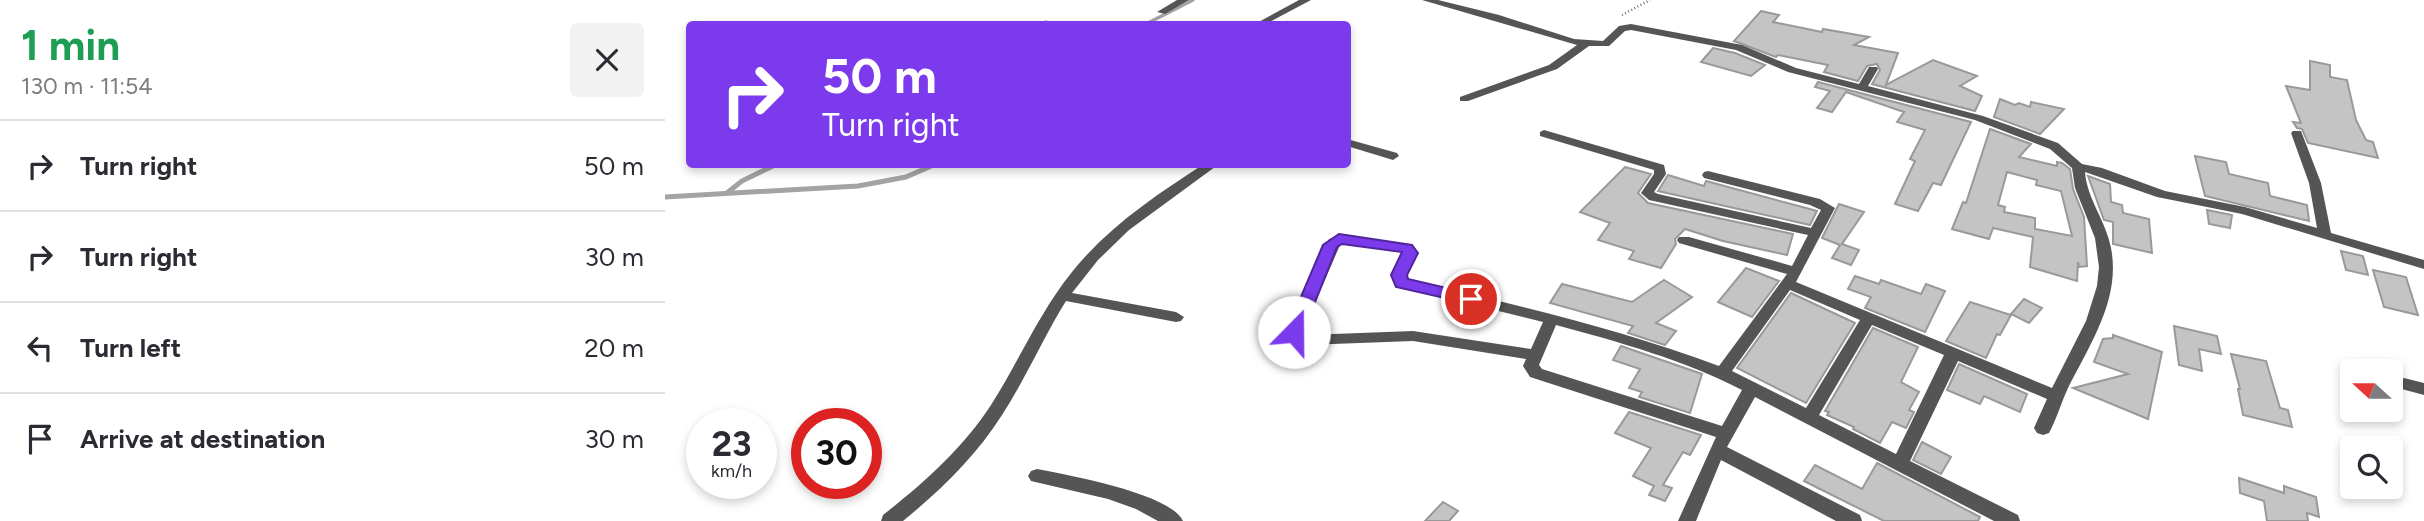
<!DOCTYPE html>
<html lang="en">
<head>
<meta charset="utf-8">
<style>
	body { margin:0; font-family:Figtree,sans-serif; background:#f2f2f3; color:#2b2b33; height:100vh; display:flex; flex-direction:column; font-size:26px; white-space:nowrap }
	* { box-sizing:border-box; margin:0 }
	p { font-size:23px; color:#7c7c81 }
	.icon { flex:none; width:38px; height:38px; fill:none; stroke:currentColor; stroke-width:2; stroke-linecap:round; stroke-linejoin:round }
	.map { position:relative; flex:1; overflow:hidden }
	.sheet { display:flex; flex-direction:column; background:#fff; width:665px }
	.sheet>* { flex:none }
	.guide { position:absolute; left:21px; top:21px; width:665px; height:147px; border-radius:7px; box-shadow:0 4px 10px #0003; background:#7c3aed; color:#fff; overflow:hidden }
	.needle { width:46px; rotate:291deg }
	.tools { position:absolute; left:1675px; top:359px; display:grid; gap:14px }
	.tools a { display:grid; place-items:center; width:63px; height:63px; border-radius:7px; background:#fff; box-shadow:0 4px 10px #0003; font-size:35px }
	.speed { position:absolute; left:21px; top:408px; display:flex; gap:14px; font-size:35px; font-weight:700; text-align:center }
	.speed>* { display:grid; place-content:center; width:91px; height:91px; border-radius:50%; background:#fff; box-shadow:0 4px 10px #0003; line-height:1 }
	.speed small { font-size:18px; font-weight:400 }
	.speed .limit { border:10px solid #d22; background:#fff; color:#111 }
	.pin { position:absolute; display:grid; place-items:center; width:60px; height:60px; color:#fff; margin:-30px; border:4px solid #fff; border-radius:50%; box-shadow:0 2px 7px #0007 }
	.me { position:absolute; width:77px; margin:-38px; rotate:22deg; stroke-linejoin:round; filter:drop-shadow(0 0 5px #0008) }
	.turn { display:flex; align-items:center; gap:24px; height:147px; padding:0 21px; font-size:32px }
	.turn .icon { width:91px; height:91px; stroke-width:2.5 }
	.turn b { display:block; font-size:49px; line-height:60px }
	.round { display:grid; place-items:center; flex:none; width:74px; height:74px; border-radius:7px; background:#f2f2f3 }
	.headline { display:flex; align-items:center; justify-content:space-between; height:119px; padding:0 21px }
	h1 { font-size:42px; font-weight:700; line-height:52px; color:#1e9e55 }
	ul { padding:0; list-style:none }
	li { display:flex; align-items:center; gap:21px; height:91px; padding:0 21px; border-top:2px solid #e1e1e2 }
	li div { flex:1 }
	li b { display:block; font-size:26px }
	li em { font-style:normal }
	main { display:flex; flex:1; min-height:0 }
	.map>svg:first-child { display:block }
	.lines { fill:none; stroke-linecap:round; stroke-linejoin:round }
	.stream-far1 { stroke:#a3a3a3; stroke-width:3.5 }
	.stream { stroke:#a3a3a3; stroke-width:5 }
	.building { fill:#c4c4c4; stroke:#999; stroke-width:2; fill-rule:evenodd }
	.path { stroke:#777; stroke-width:2.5; stroke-dasharray:1 2.5; stroke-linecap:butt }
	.minor { fill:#555; fill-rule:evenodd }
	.route { fill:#7c3aed; stroke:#51269a; stroke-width:2 }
</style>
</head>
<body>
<main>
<section class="sheet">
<div class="headline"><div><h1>1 min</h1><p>130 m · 11:54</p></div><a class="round"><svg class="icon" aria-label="close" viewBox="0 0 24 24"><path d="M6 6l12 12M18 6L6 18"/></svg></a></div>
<ul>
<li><svg class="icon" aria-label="right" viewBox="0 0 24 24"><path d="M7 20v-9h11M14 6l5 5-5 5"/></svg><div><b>Turn right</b></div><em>50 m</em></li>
<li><svg class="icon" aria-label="right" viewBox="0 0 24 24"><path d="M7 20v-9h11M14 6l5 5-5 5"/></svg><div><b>Turn right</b></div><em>30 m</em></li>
<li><svg class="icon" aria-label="left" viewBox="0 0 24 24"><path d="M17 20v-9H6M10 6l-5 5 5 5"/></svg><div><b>Turn left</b></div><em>20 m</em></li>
<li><svg class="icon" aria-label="arrive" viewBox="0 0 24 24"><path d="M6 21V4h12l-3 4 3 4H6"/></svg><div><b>Arrive at destination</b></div><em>30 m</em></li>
</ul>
</section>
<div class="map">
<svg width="1759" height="521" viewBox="0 0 1759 521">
	<rect width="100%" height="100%" fill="#fff"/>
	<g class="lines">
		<g class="stream-far1">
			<polyline points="379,24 381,22"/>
			<polyline points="481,24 528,0"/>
		</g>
		<g class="stream">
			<polyline points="63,192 77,181 112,164"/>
			<polyline points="0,197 193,186 241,177 271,164"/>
		</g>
	</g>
	<g class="building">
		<polygon points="1096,11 1114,15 1108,22 1157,32 1158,29 1204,37 1189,45 1233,53 1221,85 1268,60 1312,76 1295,86 1317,96 1310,111 1207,84 1215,70 1212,64 1202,66 1193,81 1159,72 1163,65 1113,55 1111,57 1069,41"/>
		<polygon points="1048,48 1070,53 1100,65 1086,76 1036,62"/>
		<polygon points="1645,61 1665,65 1665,77 1682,80 1691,120 1701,140 1708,142 1713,158 1643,143 1637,129 1632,128 1628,122 1636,123 1621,86 1645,90"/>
		<polygon points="1153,82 1306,122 1276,185 1268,183 1253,211 1230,204 1250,161 1245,159 1260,130 1232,122 1239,112 1181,92 1167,112 1152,108 1165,91 1150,87"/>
		<polygon points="1335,99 1350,105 1354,103 1365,107 1366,102 1399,109 1375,134 1329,117"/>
		<path d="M1325,129L1366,144L1354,157L1392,166V162L1397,163L1405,169L1408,189L1419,217L1422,266L1414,267L1413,262L1412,281L1365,267L1368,237L1328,228L1324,239L1287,229L1298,202L1301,203ZM1342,172L1372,180L1371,185L1396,191L1407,236L1370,229V218L1339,212L1340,207L1333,205Z"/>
		<polygon points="1530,156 1561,162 1564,174 1603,183 1605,196 1642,205 1644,221 1540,196"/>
		<polygon points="960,167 986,174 973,193 983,203 1128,234 1122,255 1058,241 1020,229 1010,239 1011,244 996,268 964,259 969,251 933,240 945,223 915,212"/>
		<polygon points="1003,175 1039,186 1041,181 1152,211 1145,225 993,191"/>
		<polygon points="1423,176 1445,184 1446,202 1457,205 1458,213 1484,219 1487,253 1448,244 1448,222 1439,220"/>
		<polygon points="1174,204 1199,212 1177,244 1194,250 1186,265 1167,258 1175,245 1157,238"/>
		<polygon points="1542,210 1567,215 1565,228 1544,224"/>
		<polygon points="1676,251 1698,256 1703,275 1681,270"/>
		<polygon points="1081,268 1114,281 1087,317 1053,302"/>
		<polygon points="1708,270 1741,277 1753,315 1719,307"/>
		<polygon points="1190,276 1214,284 1216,280 1256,294 1261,284 1280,291 1260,332 1200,308 1206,297 1183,289"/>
		<polygon points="999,280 1027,297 991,323 1011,331 1000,345 963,333 968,326 885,303 897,284 967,302"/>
		<polygon points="1126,293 1190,323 1141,403 1072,368"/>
		<polygon points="1359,299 1377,308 1364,323 1346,314"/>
		<polygon points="1305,302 1346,315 1335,335 1332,334 1321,358 1281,341"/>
		<polygon points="1509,326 1552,336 1556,354 1534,349 1537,371 1514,365"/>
		<polygon points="1208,328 1253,347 1236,382 1254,392 1244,410 1249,412 1241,428 1227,422 1215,443 1188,429 1189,427 1162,415 1164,412 1160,411"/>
		<polygon points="1448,335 1497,352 1483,419 1408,388 1463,374 1429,362 1438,339 1448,338"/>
		<polygon points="956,346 1037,374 1025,413 974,397 977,392 964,388 975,369 948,360"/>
		<polygon points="1566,354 1601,361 1615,408 1623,410 1627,427 1578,415 1573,389 1575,389"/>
		<polygon points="1294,364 1362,394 1355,412 1319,396 1315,404 1282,390"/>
		<polygon points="964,412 1036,435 1025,455 1018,452 998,485 1007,488 1000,501 984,495 989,486 968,476 986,448 950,433"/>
		<polygon points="1257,442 1286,457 1276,474 1248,460"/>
		<polygon points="1212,463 1315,517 1313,521 1219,521 1139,481 1150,465 1197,489"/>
		<polygon points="1574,478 1619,493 1619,486 1651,497 1654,517 1642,513 1643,521 1602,521 1599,501 1575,493"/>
		<polygon points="778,502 793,511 784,521 760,521"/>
	</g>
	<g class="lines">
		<polyline class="path" points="957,15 985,0"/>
		<g class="minor">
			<polygon points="512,0 524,0 500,14 492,12"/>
			<polygon points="634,0 646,0 601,24 590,24"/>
			<path d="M757,0H773L834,15L909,39L938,41L954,26L966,24L1077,45L1131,68L1194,84L1204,67H1212L1213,69L1203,86L1318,116L1393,143L1417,164L1437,168L1500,191L1580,207L1652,228L1644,183L1626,133L1628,131H1636L1656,183L1666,233L1759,260V269L1577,214L1492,197L1420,172C1422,199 1441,221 1446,248C1456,299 1425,344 1403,388C1396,403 1392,418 1384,433L1378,435L1372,433L1369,428L1382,399L1293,361L1245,461L1353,515L1355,521H1329L1090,397L1062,447L1195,515L1197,521H1171L1056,460L1031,521H1013L1051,437L865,377L858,366L861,359L748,341L641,345L625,340L621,333L664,239L680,235L747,245L752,253L741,275L743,280C849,304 952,328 1054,366L1122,274L1014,243L1012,240L1014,237H1024L1127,266L1143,235L984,200L976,193L989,174V170L875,136V132L879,130L999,165L1001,174L989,192L993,194L1146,228L1156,210L1145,205L1039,178L1037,175L1039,172L1043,171L1155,199L1170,208L1131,282L1387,388L1421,321L1432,286L1434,267L1430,238L1410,188L1407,168L1385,149L1310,120L1123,72L1071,50L966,30L960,31L944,46H924L892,69L803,101H795V97L884,65L912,45ZM680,243L737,252L727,275L732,286L878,322L866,349L748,331L642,335L637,333L675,245ZM1125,290L1195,320L1141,408L1067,371ZM891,325C954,342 1019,360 1077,390L1057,426L877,369L874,365ZM1207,325L1279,355L1231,454L1154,415Z"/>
			<polygon points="682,139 732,153 734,156 728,160 682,146"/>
			<path d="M539,164H554L464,230L433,260L407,293L511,312L519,317L516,321L511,322L401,301C378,338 361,378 337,415C311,456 276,490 238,521H216L218,515C259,483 298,448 326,405C354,361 374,313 407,272C443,227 491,195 539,164Z"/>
			<polygon points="1739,378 1759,383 1759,395 1733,388 1731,384 1733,380"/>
			<path d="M372,469C402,475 505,493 518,521H493L471,509L443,499L366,481L363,476L366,471Z"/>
		</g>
	</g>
	<polygon class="route" points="674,234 747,245 753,253 742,275 743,279 812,295 814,299 806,304 731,287 726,275 737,252 677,244 672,247 638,332 635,337 623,337 621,332 658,245"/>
</svg>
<div class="tools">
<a><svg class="needle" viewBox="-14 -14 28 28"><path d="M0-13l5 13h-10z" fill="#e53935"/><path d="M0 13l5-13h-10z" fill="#7c7c81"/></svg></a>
<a><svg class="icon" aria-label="search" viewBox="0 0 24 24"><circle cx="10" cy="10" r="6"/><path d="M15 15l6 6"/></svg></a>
</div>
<div class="speed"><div>23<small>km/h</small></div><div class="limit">30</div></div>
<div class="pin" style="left:806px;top:299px;background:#d93025"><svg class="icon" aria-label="arrive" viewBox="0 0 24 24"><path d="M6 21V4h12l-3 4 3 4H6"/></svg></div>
<svg class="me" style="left:629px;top:332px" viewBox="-20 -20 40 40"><circle r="19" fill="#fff"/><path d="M0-13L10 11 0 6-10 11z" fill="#7c3aed"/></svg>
<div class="guide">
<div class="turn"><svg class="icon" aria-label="right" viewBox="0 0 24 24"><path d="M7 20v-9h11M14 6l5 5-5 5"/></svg><div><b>50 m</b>Turn right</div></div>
</div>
</div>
</main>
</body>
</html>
